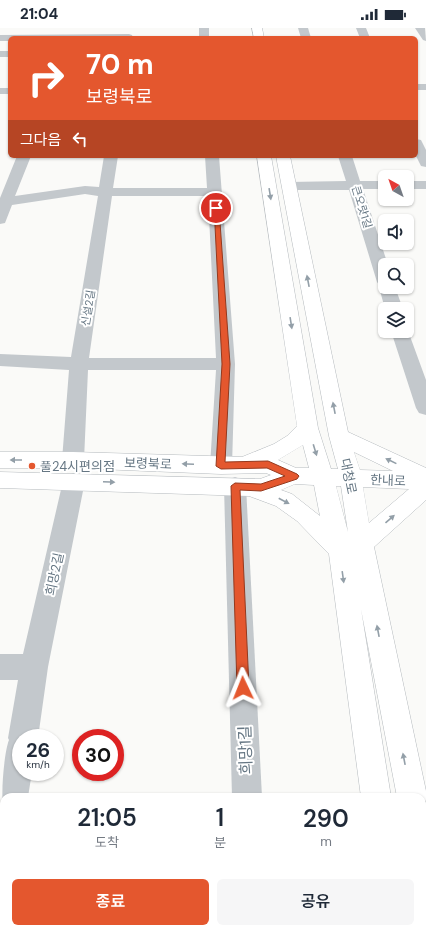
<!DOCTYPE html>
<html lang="ko">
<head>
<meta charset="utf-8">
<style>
	body { margin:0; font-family:"DM Sans","Noto Sans KR",sans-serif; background:#f6f6f7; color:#1f2937; height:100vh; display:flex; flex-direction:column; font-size:15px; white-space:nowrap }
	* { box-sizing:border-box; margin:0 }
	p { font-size:13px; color:#747a83 }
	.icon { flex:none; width:22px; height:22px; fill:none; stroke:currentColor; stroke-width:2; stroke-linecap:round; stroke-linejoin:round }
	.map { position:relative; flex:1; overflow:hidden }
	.side { position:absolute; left:0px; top:765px; width:426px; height:140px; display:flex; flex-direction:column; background:#fff; border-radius:12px 12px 0 0; box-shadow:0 1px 3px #0004 }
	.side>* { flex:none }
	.hud { position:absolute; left:8px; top:8px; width:410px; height:122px; border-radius:6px; box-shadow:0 1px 3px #0004; background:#e4572e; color:#fff; overflow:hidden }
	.needle { width:26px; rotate:320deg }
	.buttons { position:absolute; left:378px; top:142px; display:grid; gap:8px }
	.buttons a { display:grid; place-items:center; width:36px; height:36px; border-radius:6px; background:#fff; box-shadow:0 1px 3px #0004; font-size:20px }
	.speed { position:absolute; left:12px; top:701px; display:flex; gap:8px; font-size:20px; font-weight:700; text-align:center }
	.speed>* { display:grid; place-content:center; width:52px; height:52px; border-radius:50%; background:#fff; box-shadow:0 1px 3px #0004; line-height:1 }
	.speed small { font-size:10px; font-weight:400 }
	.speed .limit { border:6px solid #d22; background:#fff; color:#111 }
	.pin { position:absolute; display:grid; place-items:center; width:34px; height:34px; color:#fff; margin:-17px; border:2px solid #fff; border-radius:50%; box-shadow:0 1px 4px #0007 }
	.me { position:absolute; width:44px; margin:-22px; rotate:358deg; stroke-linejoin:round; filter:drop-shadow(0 0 3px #0008) }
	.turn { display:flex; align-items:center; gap:14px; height:84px; padding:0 12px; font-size:18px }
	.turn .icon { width:52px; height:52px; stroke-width:2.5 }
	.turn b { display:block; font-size:28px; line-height:34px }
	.then { display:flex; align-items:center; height:38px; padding:0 12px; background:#0003; gap:8px; font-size:15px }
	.eta { display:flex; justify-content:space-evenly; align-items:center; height:68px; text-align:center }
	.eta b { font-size:24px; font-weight:600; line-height:28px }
	.action { display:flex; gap:8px; margin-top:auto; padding:8px 12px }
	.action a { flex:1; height:46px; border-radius:6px; background:#e4572e; color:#fff; font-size:16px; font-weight:600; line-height:46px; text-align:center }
	.action a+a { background:#f6f6f7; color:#1f2937 }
	.status { display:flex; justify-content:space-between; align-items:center; height:28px; padding:0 20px; background:#fff; direction:ltr }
	.status svg { height:11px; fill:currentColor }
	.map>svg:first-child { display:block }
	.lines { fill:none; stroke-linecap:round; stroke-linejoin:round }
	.major-casing { stroke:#b5babe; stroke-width:1 }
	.minor { fill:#c3c8cc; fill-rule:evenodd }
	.major { fill:#fff; fill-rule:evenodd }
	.oneway { fill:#939fa8 }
	.route { fill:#e4572e; stroke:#94391e }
	.poi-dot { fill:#e4572e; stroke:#fff; stroke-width:1.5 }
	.labels { text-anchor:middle; stroke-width:4; stroke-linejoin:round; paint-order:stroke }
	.far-street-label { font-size:11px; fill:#657683; stroke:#fff }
	.street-label { font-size:13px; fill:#657683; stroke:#fff }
	.poi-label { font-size:13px; fill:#657683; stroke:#fff; text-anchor:start }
	.near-street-label { font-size:16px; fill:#657683; stroke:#fff }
</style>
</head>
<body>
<div class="status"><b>21:04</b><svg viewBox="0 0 49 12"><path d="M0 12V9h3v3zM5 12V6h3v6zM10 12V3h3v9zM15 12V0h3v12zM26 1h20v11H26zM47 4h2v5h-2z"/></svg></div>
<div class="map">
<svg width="426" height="905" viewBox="0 0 426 905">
	<rect width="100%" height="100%" fill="#fafaf8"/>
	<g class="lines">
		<g class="major-casing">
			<g id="major">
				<polygon points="252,0 262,0 264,10 254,10"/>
				<path d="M257,128H271L318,400L331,441H338L329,408L276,128H290L348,404L426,440V472L374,519L426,763V772L422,780V769H397L361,581L391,769H361L329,526L297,493L276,478L249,468L0,460V444L260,451L271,447L266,445L221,446L73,440H0V424H73L242,429L274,416L287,408L297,398ZM303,417L309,440H296L278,432ZM354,424L393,443L360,442ZM295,456L314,457L320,488L292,466L281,462ZM336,458H341L348,504ZM363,459L409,461L369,495Z"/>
				<polygon points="422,803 426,805 426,855 422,854"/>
				<rect x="379" y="901" width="34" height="4"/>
			</g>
		</g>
		<g class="minor">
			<rect x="199" y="0" width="10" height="10"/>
			<polygon points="298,0 308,0 311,10 301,10"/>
			<polygon points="356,0 366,0 370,10 360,10"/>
			<polygon points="415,0 425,0 426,13 423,12"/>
			<polygon points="129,6 132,7 133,10 10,10 10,13 0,13 0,7"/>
			<rect x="0" y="23" width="10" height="6"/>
			<rect x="416" y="56" width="10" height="6"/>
			<rect x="0" y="60" width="10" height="6"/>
			<polygon points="416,111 421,112 426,122 426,139 421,138 416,128"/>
			<path d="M17,128H31L15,168L85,158L99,159L104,128H118L113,160H207L205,128H219L235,336L232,438L229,444L221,446L213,444L210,438L216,342H88L84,432L81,438L73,440L65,438L62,432L69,342L0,338V326L71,329L98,168L85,166L12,177L5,195L0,196V170ZM112,168H208L216,330H89Z"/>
			<polygon points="338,128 352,128 360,153 385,153 385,161 363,161 388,237 385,237 385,259 395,259 403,281 385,281 379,259 380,258 377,254 349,162 289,162 284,161 282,158 284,155 289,154 346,153"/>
			<rect x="407" y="153" width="19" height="8"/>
			<polygon points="407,300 426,352 426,387 419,385 416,380 391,303 407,303"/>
			<path d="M74,445L82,447L85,453L48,639L38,710H21V744H32L28,769H4V781C0,772 4,724 9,712L8,710L18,652H0V626H23L63,453L66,447Z"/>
			<polygon points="235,449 243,452 246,458 262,769 232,769 224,458 227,452"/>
			<polygon points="4,810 4,867 0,868 0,812"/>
			<rect x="235" y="901" width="34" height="4"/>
		</g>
		<use href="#major" class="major"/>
	</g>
	<defs><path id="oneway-solid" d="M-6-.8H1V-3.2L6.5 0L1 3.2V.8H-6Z"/></defs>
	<g class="oneway">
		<use href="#oneway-solid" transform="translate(270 166) rotate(81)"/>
		<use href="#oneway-solid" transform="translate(308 253) rotate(-101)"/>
		<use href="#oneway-solid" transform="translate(291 295) rotate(81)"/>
		<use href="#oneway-solid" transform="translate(334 380) rotate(-101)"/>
		<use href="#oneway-solid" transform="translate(315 422) rotate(73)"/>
		<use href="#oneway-solid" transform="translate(16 432) rotate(-180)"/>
		<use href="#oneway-solid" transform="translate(391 433) rotate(-154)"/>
		<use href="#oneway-solid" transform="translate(188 436) rotate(-178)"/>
		<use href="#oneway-solid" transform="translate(109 454) rotate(2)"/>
		<use href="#oneway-solid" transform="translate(284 473) rotate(28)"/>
		<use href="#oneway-solid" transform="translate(390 491) rotate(-41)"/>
		<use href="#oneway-solid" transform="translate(343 549) rotate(82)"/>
		<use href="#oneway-solid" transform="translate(378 603) rotate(-101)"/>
		<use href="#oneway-solid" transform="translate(404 731) rotate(-101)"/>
	</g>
	<polygon class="route" points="214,178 219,180 230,336 225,434 268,433 297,446 299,448 297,451 261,463 240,462 249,660 247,664 243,666 239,664 237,660 231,458 235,455 261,456 285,448 267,440 221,441 216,438 222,336"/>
	<circle class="poi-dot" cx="32" cy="438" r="4"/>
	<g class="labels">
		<g class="far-street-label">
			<text transform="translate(362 179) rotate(73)" y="4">큰오랏1길</text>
			<text transform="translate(88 280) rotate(-81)" y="4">신설2길</text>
		</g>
		<g class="street-label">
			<text transform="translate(148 435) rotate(2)" y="5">보령북로</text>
			<text transform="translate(349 448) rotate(78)" y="5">대청로</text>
			<text transform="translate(388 452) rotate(2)" y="5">한내로</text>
			<text transform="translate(54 546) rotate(-78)" y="5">희망2길</text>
		</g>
		<g class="poi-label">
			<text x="40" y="443">풀24시편의점</text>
		</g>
		<g class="near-street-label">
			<text transform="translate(245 722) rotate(-92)" y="6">희망1길</text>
		</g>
	</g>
</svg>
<div class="buttons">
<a><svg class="needle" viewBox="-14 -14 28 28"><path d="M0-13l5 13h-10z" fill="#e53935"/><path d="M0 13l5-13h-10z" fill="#747a83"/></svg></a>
<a><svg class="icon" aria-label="sound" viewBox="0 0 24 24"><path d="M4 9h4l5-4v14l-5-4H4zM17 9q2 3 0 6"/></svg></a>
<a><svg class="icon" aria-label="search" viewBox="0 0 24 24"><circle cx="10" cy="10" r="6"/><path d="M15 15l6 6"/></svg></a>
<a><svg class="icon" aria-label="layers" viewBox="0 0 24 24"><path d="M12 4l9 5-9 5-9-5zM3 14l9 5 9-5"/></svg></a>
</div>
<div class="speed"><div>26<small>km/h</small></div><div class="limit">30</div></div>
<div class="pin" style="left:216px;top:180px;background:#d93025"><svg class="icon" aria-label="arrive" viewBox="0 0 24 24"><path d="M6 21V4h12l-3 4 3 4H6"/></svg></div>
<svg class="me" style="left:243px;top:660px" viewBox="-20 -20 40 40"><path d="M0-17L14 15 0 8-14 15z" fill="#e4572e" stroke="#fff" stroke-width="4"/></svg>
<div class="hud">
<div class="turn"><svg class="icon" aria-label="right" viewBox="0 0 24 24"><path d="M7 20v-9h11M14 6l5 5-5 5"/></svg><div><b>70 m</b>보령북로</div></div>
<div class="then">그다음<svg class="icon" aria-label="left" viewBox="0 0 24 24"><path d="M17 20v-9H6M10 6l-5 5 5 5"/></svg></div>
</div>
<section class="side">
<div class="eta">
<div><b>21:05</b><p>도착</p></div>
<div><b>1</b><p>분</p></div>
<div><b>290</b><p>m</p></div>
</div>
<div class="action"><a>종료</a><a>공유</a></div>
</section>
</div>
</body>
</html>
